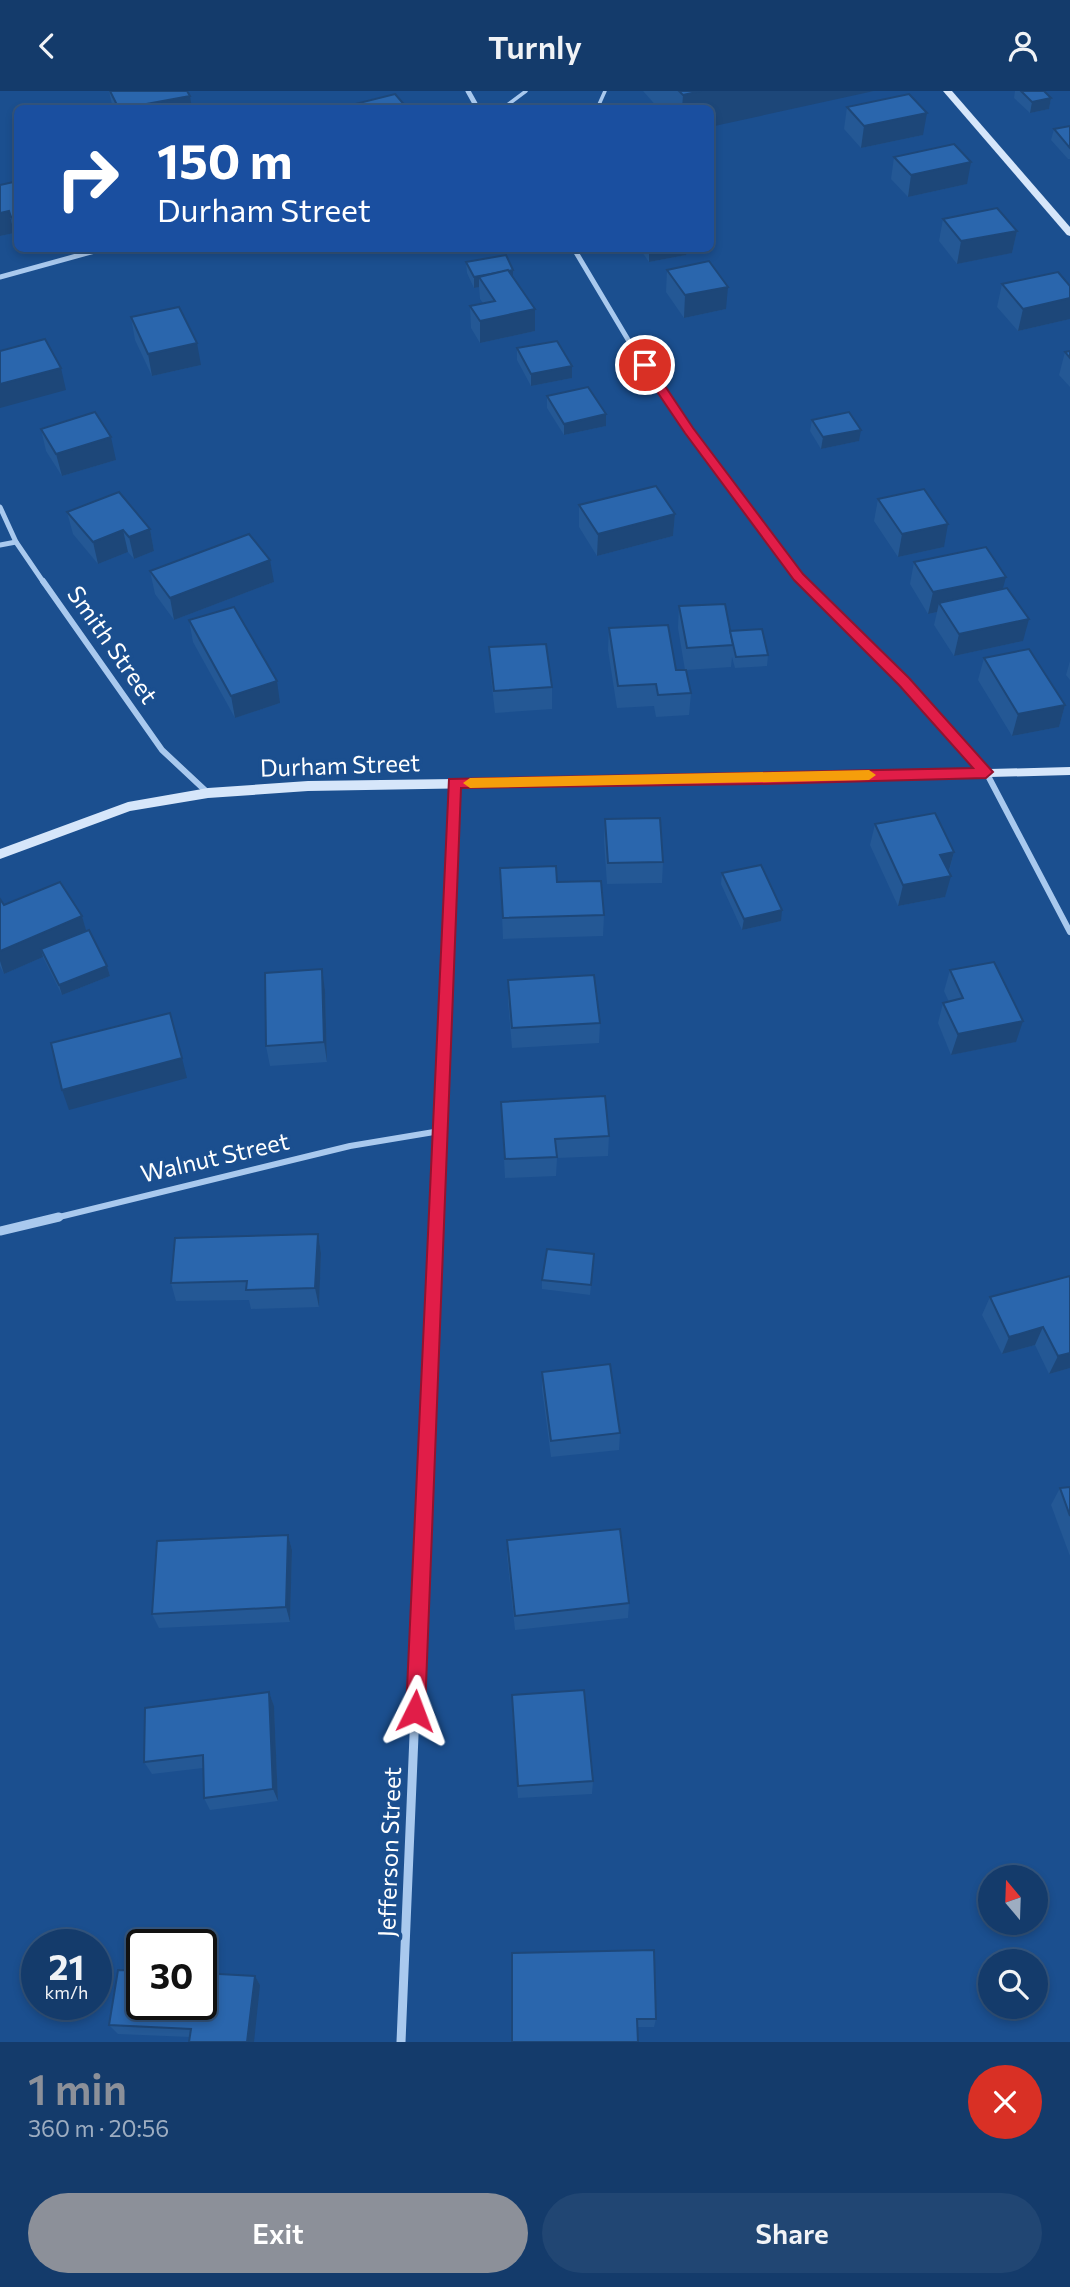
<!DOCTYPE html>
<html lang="en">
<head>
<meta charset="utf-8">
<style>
	body { margin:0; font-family:Commissioner,sans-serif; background:#214673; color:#f1f3f6; height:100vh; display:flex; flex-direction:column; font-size:26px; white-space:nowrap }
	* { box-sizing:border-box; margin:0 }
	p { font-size:23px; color:#9dadc1 }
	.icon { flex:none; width:38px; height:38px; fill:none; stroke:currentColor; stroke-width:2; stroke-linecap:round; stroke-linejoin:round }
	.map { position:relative; height:1951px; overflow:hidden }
	.drawer { display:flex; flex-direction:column; background:#143b6b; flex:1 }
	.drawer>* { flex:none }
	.banner { position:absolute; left:14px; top:14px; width:700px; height:147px; border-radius:10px; box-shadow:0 4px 10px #0003,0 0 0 2px #33557e; background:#1a4fa0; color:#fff; overflow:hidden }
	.needle { width:46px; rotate:341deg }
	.tools { position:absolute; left:978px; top:1774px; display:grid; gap:14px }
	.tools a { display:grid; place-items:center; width:70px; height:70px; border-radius:50%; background:#143b6b; box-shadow:0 4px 10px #0003,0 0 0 2px #33557e; font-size:35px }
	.speed { position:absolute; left:21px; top:1838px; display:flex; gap:14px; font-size:35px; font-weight:700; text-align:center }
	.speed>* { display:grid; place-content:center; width:91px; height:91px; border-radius:50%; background:#143b6b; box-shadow:0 4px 10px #0003,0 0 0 2px #33557e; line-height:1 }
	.speed small { font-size:18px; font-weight:400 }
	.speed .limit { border:4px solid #111; border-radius:10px; background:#fff; color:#111 }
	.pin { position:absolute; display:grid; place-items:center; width:60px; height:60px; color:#fff; margin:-30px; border:4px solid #fff; border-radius:50%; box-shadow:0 2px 7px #0007 }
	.me { position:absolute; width:77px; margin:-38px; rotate:3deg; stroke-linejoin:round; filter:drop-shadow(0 0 5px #0008) }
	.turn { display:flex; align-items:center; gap:24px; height:147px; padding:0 28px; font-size:32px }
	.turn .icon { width:91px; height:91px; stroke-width:2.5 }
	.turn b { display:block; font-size:49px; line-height:60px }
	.round { display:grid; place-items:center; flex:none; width:74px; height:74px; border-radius:37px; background:#214673 }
	.overview { display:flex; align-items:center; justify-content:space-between; height:119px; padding:0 28px }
	h1 { font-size:42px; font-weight:600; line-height:52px; color:#8c9099 }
	.primary-button { display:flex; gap:14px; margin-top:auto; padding:14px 28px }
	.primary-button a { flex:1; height:80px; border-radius:42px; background:#8c9099; color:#fff; font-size:28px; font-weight:600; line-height:80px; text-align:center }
	.primary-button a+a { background:#214673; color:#f1f3f6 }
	header { display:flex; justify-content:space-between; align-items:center; height:91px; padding:0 28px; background:#143b6b; font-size:32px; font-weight:600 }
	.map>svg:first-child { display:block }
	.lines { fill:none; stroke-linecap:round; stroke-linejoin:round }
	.lane { stroke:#a9c9ee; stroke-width:3.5 }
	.street-far2 { stroke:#a9c9ee; stroke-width:5 }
	.street-far1 { stroke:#a9c9ee; stroke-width:6 }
	.street { stroke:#a9c9ee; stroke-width:9 }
	.secondary { fill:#d6e6fa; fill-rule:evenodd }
	.wall { fill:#245895 }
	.shaded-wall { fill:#1d4779 }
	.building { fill:#2a66ad; stroke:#1d4779; stroke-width:2 }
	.route { fill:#e11d48; stroke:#92132f; stroke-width:2 }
	.slow { fill:#f59e0b }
	.labels { text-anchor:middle; stroke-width:7; stroke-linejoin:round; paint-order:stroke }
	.street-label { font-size:24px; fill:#fff; stroke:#1b4f8f }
</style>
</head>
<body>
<header><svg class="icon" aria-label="back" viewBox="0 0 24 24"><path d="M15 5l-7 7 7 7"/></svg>Turnly<svg class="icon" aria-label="person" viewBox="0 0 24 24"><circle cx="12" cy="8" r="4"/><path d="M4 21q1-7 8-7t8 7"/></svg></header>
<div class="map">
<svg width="1070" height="1951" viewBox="0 0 1070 1951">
	<rect width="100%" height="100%" fill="#1b4f8f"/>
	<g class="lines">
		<g class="lane">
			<polyline points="502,18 526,0"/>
			<polyline points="597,18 605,0"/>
		</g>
		<g class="street-far2">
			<polyline points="468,0 478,18"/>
			<polyline points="574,158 630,252 689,340 805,492"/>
			<polyline points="0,186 102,158"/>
			<polyline points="0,416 16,451 44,492"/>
			<polyline points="0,454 16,451"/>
		</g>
		<g class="street-far1">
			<polyline points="43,490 162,659 208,702"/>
			<polyline points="803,490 904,590 986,681 1070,841"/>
			<polyline points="51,1128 350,1055 440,1040"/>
			<polyline points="436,1128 454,692"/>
		</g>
		<g class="street">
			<polyline points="0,1140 59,1126"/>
			<polyline points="401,1951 436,1126"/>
		</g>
		<g class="secondary">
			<polygon points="943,0 952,0 1070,136 1070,145 1067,144"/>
			<polygon points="1070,676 1070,684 759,692 308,700 208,707 130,720 0,768 0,758 128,711 208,697 308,690 759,684"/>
		</g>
	</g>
	<g class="wall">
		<polygon points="109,0 187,0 192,18 113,18"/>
		<polygon points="643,0 875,0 710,18 659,18"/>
		<polygon points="1015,0 1044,0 1051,7 1049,18 1030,22 1014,7"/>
		<polygon points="847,16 923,44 861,57 844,38"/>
		<polygon points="1070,35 1070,68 1068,68 1051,49 1054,38"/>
		<polygon points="894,66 967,93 908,106 891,88"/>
		<polygon points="18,90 16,148 14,142 0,145 0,94"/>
		<polygon points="943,128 1017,140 1012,162 957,173 939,150"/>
		<polygon points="640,158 687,158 686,164 649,171"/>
		<polygon points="466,171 513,186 535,240 480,252 471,237 470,215 483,212 480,208 479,196 474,197 467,182"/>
		<polygon points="667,179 726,218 684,227 666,201"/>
		<polygon points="1002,193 1070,195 1070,228 1018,240 997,216"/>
		<polygon points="131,226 201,274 152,285 135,249"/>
		<polygon points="517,257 572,287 531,295 517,269"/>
		<polygon points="1070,260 1070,296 1059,284 1065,261"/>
		<polygon points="547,305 606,323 606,335 564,344 547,317"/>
		<polygon points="812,329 859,350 821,358 810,340"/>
		<polygon points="41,338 116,369 62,385 46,360"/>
		<polygon points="878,408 944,456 898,466 874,430"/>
		<polygon points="579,414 675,423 673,445 597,465 579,436"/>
		<polygon points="67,421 150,438 154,460 134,468 128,461 98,473 73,443"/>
		<polygon points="914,471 1003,498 1023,550 954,565 934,534 937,521 928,523 910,493"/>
		<polygon points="150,480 274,491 174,529 155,503"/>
		<polygon points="679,515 768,564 767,575 735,577 732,566 731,576 686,579 691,602 689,624 656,626 654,615 617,617 608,559 609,537 676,579 685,579 678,537"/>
		<polygon points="189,529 280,612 235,627 193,551"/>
		<polygon points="489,556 552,596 552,618 495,622 490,578"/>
		<polygon points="984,567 1065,614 1059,636 1012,645 978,589"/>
		<polygon points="1070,570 1070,589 1066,584"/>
		<polygon points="605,728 663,771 662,792 607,793 604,750"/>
		<polygon points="875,733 954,761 949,781 945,806 898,815 870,754"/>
		<polygon points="722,782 781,830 742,839 721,793"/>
		<polygon points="557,791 604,824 603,845 503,848 501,798"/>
		<polygon points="0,808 4,814 82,825 86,840 107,875 110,885 62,904 43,866 4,883 0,875"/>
		<polygon points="322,878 325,899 327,971 270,975 266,955"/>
		<polygon points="950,879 1016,951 951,964 938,932 943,912 949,911 944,900"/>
		<polygon points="508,889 600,932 599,952 512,957 508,910"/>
		<polygon points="501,1011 609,1045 608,1065 557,1067 556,1085 505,1087"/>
		<polygon points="318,1143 321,1162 319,1216 251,1218 249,1209 176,1210 171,1192"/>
		<polygon points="594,1163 590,1204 542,1198 542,1189"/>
		<polygon points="1070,1185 1070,1277 1049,1283 1035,1254 1002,1263 982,1224 990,1206"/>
		<polygon points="542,1281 620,1342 619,1359 551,1366 542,1298"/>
		<polygon points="1070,1396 1070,1465 1051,1414 1060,1397"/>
		<polygon points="288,1444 292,1459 290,1531 159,1537 152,1523"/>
		<polygon points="507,1449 629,1512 628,1527 515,1539 507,1465"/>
		<polygon points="269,1601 274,1615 278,1710 210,1719 204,1707 203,1677 152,1683 144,1671"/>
		<polygon points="512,1618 593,1690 592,1703 518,1707"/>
		<polygon points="512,1862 656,1928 654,1936 637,1936"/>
		<polygon points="255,1885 260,1894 190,1946 118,1943 109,1934"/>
	</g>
	<g class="shaded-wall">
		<polygon points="701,0 874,0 710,36 710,18 682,18 683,4"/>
		<polygon points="190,5 192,18 123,18"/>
		<polygon points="1051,7 1049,18 1030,22 1032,11"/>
		<polygon points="927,22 923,44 861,57 864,35"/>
		<polygon points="971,71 967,93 908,106 911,84"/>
		<polygon points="9,120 14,142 0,145 0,122"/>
		<polygon points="18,125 18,148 16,148 11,126"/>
		<polygon points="1017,140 1012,162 957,173 961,150"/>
		<polygon points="660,158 687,158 686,164 649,171 649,160"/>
		<polygon points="513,179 513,191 479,186 479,196 474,197 474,186"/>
		<polygon points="728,196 726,218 684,227 685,204"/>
		<polygon points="1070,207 1070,228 1018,240 1023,218"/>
		<polygon points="535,218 535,240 480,252 480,230"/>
		<polygon points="197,252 201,274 152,285 148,263"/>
		<polygon points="572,275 572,287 531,295 531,283"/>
		<polygon points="61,277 66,299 0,317 0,293"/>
		<polygon points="606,323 606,335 564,344 564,333"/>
		<polygon points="861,339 859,350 821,358 823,346"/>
		<polygon points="111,346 116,369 62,385 56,363"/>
		<polygon points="675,423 673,445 597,465 598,443"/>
		<polygon points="948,433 944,456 898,466 902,443"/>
		<polygon points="150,438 154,460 134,468 129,446"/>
		<polygon points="123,439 128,461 98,473 93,451"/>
		<polygon points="270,469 274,491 174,529 170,507"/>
		<polygon points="1006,486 1000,508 939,512 937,521 928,523 933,501"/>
		<polygon points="1029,528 1023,550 954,565 959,543"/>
		<polygon points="277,590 280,612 235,627 231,605"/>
		<polygon points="1065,614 1059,636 1012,645 1018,623"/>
		<polygon points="954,761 948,783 940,764"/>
		<polygon points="951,785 945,806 898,815 903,794"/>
		<polygon points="782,819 781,830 742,839 744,828"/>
		<polygon points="82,825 88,846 41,858 43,866 4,883 0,870 0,860"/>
		<polygon points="107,875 110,885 62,904 59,894"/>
		<polygon points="322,878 325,899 327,971 324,951"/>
		<polygon points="1023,930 1016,951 951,964 958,943"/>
		<polygon points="182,967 187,987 69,1019 62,999"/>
		<polygon points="318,1143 321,1162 319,1216 315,1197"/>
		<polygon points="1043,1236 1035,1254 1002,1263 1009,1246"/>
		<polygon points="1070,1262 1070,1277 1049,1283 1058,1265"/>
		<polygon points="288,1444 292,1459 290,1531 286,1516"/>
		<polygon points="269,1601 274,1615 278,1710 273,1698"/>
		<polygon points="255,1885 260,1894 254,1951 247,1951"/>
	</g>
	<g class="building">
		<polygon points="110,0 187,0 190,5 119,18"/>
		<polygon points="679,0 701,0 683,4"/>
		<polygon points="1021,0 1044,0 1051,7 1032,11"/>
		<polygon points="395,3 408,18 359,18 355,13"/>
		<polygon points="909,3 927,22 864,35 847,16"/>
		<polygon points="1070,35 1070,57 1054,38"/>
		<polygon points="954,53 971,71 911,84 894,66"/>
		<polygon points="18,90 18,125 11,126 9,120 0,122 0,94"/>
		<polygon points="997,117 1017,140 961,150 943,128"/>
		<polygon points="506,164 513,179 474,186 466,171"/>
		<polygon points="709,170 728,196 685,204 667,179"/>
		<polygon points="508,179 535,218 480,230 470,215 495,210 479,186"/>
		<polygon points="1058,181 1070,195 1070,207 1023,218 1002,193"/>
		<polygon points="179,216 197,252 148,263 131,226"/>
		<polygon points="45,248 61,277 0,293 0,260"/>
		<polygon points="557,250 572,275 531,283 517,257"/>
		<polygon points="1070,260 1070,267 1065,261"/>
		<polygon points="588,296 606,323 564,333 547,305"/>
		<polygon points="95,321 111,346 56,363 41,338"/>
		<polygon points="849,321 861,339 823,346 812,329"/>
		<polygon points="656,395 675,423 598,443 579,414"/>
		<polygon points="924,398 948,433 902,443 878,408"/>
		<polygon points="119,401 150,438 129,446 123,439 93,451 67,421"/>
		<polygon points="249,443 270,469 170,507 150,480"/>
		<polygon points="986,456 1006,486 933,501 914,471"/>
		<polygon points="1007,497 1029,528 959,543 939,512"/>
		<polygon points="725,513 733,554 687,557 679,515"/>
		<polygon points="234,516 277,590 231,605 189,529"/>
		<polygon points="668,534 676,579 686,579 691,602 658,604 656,593 618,595 609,537"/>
		<polygon points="762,538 768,564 736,566 730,540"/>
		<polygon points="546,553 552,596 494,600 489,556"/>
		<polygon points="1029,558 1065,614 1018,623 984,567"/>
		<polygon points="935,722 954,761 940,764 951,785 903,794 875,733"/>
		<polygon points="660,727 663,771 608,772 605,728"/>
		<polygon points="761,774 782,819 744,828 722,782"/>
		<polygon points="556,775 557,791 601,790 604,824 503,827 500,777"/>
		<polygon points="60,791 82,825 0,860 0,808 4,814"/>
		<polygon points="89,839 107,875 59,894 41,858"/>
		<polygon points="994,871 1023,930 958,943 943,912 963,907 950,879"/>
		<polygon points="322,878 324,951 266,955 265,882"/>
		<polygon points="594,884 600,932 512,937 508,889"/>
		<polygon points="170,922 182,967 62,999 51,952"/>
		<polygon points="605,1005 609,1045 555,1048 557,1066 505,1068 501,1011"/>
		<polygon points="318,1143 315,1197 246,1199 247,1190 171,1192 175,1147"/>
		<polygon points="547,1158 594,1163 591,1194 542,1189"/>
		<polygon points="1070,1185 1070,1262 1058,1265 1043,1236 1009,1246 990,1206"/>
		<polygon points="610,1273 620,1342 551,1350 542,1281"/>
		<polygon points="1070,1396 1070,1425 1060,1397"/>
		<polygon points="620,1438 629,1512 515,1525 507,1449"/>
		<polygon points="288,1444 286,1516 152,1523 157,1450"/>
		<polygon points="584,1599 593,1690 518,1695 512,1604"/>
		<polygon points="269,1601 273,1698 204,1707 203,1664 144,1671 145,1617"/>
		<polygon points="654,1859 656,1928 637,1928 638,1951 512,1951 512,1862"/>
		<polygon points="118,1879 142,1880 142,1913 201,1913 201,1882 255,1885 247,1951 189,1951 191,1938 109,1934"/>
	</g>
	<polygon class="route" points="645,270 649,271 693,337 803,483 909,587 993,681 986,687 759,693 461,697 425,1620 422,1627 415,1630 408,1627 406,1620 449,688 973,677 899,594 794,489 685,342 639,274"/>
	<polygon class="slow" points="869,679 876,684 869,689 470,697 463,692 470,687"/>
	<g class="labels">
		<g class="street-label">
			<text transform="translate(112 554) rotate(55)" y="8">Smith Street</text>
			<text transform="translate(340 675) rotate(-2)" y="8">Durham Street</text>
			<text transform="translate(215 1067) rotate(-13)" y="8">Walnut Street</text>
			<text transform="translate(390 1761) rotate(-88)" y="8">Jefferson Street</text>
		</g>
	</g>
</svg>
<div class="tools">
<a><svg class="needle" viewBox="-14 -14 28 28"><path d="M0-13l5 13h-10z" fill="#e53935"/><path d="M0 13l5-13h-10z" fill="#9dadc1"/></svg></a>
<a><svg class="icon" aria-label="search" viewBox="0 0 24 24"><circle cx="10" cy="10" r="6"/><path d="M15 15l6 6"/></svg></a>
</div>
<div class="speed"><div>21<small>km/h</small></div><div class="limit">30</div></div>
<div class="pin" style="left:645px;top:274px;background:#d93025"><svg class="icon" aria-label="arrive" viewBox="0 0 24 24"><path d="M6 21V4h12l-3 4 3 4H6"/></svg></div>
<svg class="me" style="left:415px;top:1620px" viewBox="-20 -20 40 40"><path d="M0-17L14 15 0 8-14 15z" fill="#e11d48" stroke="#fff" stroke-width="4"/></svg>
<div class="banner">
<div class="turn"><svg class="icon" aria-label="right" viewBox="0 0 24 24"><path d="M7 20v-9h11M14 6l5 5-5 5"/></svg><div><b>150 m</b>Durham Street</div></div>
</div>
</div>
<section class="drawer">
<div class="overview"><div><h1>1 min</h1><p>360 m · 20:56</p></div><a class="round" style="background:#d93025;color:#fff"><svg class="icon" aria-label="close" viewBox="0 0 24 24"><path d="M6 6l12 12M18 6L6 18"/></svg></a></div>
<div class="primary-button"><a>Exit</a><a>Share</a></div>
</section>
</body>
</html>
